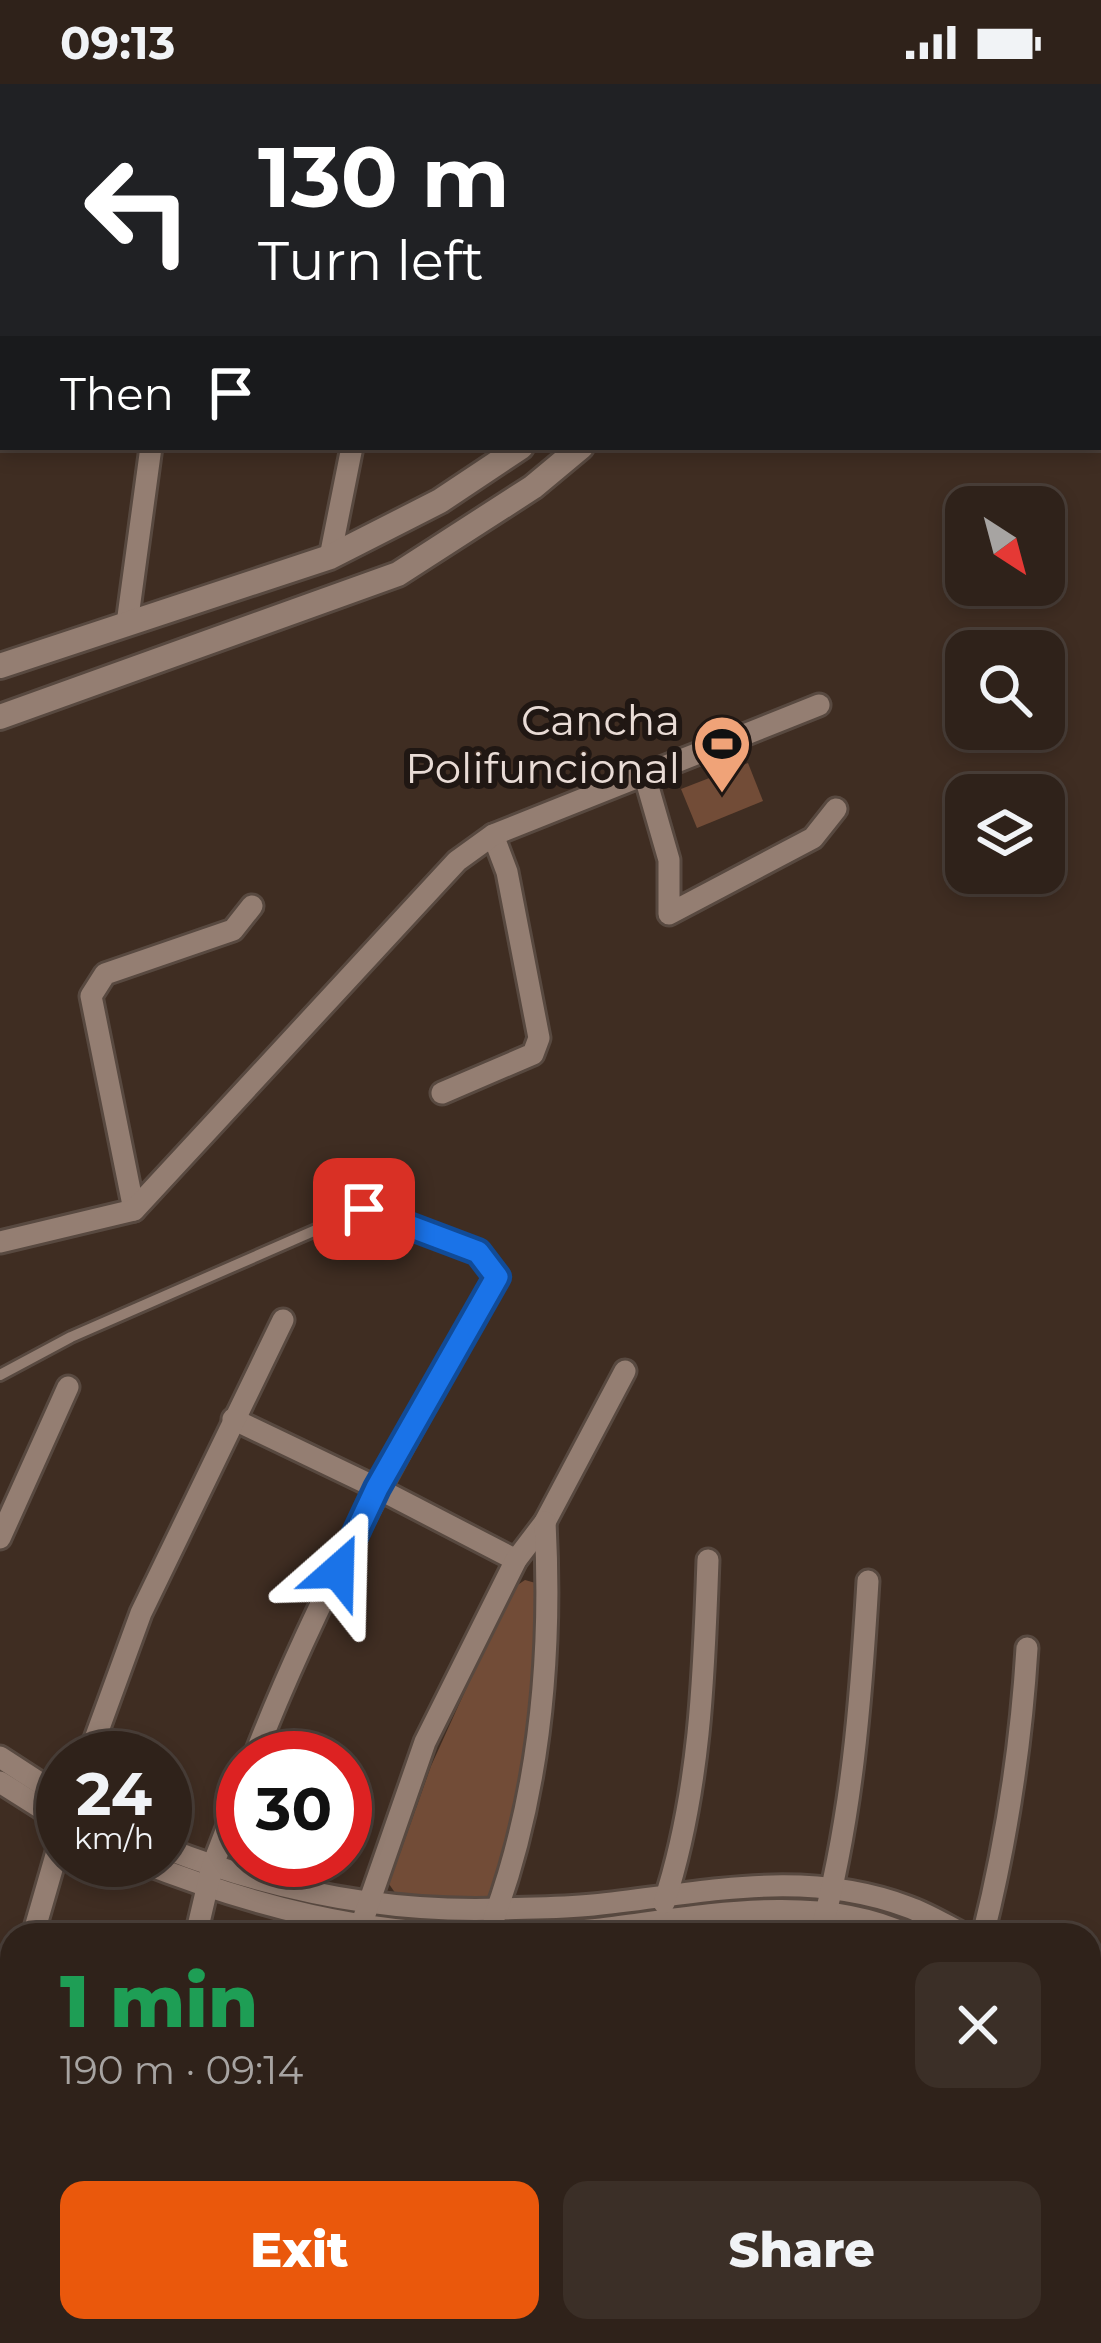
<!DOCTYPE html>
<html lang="en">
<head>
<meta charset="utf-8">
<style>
	body { margin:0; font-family:Montserrat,sans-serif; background:#3b2f27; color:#f1f3f6; height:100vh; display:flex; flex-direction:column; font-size:45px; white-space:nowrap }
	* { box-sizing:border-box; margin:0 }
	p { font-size:39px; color:#a7a4a2 }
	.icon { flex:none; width:66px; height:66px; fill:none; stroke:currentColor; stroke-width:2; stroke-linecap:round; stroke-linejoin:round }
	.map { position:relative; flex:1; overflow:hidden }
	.panel { position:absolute; left:0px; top:1839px; width:1101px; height:420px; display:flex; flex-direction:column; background:#2f221a; border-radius:36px 36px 0 0; box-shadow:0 6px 18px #0003,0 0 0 3px #4a3f39 }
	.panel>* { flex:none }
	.top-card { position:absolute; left:0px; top:0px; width:1101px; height:366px; box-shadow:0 6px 18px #0003,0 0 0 3px #4a3f39; background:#202124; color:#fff; overflow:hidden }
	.needle { width:78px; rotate:144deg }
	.tools { position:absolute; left:945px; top:402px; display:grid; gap:24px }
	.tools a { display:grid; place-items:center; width:120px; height:120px; border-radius:24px; background:#2f221a; box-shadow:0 6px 18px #0003,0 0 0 3px #4a3f39; font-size:60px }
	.speed { position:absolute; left:36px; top:1647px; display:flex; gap:24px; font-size:60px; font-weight:700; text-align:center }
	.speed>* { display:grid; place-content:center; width:156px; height:156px; border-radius:50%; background:#2f221a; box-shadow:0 6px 18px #0003,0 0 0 3px #4a3f39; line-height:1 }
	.speed small { font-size:30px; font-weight:400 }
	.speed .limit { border:18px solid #d22; background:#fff; color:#111 }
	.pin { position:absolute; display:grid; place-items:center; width:102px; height:102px; color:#fff; margin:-51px; border-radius:24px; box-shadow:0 6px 18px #0006 }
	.me { position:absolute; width:132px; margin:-66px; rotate:25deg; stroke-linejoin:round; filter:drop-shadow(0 0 9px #0008) }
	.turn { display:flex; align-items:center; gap:42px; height:252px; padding:0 60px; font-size:54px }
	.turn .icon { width:156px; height:156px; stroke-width:2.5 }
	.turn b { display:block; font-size:84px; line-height:102px }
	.then { display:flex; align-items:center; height:114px; padding:0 60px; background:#0003; gap:24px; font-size:45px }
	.round { display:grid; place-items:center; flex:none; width:126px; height:126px; border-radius:24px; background:#3b2f27 }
	.summary { display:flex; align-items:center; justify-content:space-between; height:204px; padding:0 60px }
	h1 { font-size:72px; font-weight:800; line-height:90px; color:#1e9e55 }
	.cta { display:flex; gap:24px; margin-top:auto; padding:24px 60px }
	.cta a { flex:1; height:138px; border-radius:24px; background:#ea580c; color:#fff; font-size:48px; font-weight:800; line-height:138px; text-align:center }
	.cta a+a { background:#3b2f27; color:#f1f3f6 }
	.status { display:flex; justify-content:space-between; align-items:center; height:84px; padding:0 60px; background:#2f221a; direction:ltr }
	.status svg { height:33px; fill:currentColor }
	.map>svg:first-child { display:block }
	.green { fill:#724c37 }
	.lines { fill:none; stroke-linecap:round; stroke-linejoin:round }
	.service-casing { stroke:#584940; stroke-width:16 }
	.minor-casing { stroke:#584940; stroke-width:27 }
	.tertiary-casing { stroke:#584940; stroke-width:30 }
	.service { stroke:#947e72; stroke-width:10 }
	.minor { stroke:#947e72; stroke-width:21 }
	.tertiary { stroke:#947e72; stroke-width:24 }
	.route-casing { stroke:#114b97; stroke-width:30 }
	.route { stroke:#1a73e8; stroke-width:21 }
	.labels { text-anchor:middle; stroke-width:12; stroke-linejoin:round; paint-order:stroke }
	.poi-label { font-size:42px; fill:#e9dcd6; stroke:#201713; text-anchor:end }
</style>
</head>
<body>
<div class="status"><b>09:13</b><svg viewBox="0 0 49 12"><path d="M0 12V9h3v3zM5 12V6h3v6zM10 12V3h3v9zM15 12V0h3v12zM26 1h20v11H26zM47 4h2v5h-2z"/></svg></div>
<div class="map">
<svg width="1101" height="2259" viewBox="0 0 1101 2259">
	<rect width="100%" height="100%" fill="#3f2d22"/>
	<g class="green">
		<polygon points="748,679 763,717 697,744 681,705"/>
		<polygon points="525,1496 539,1500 541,1506 529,1648 496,1799 489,1817 398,1813 389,1800 431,1682 506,1517 513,1504"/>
		<polygon points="0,2235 12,2235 12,2247 289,2247 291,2259 0,2259"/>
		<polygon points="392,2247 656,2247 693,2259 393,2259"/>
	</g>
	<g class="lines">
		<g class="service-casing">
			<polyline id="service" points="0,1291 71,1253 364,1125 479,1169 497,1193"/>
		</g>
		<g class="minor-casing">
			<g id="minor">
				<polyline points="212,3 212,0"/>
				<polyline points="425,3 426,0"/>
				<polyline points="738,3 738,0"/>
				<polyline points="330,473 352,363"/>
				<polyline points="127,540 151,363"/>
				<polyline points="644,689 669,776 669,830 813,754 836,725"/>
				<polyline points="442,1009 533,970 539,954 507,788 493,751"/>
				<polyline points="134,1126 91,912 105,890 233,846 252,822"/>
				<polyline points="0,1158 134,1126 457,777 493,751 819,621"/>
				<polyline points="233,1335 377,1404 516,1476"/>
				<polyline points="0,1454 68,1303"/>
				<polyline points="0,1673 63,1714"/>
				<polyline points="88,1674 141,1529 283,1236"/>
				<path d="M254,1674C319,1506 408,1350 497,1193"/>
				<polyline points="0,1698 63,1738"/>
				<path d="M165,1764C274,1807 385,1829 502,1825C532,1824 563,1824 593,1821C701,1810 801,1783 908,1823C928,1830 947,1842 965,1851"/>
				<path d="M136,1776C250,1821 367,1853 492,1850C528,1849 565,1849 601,1845C697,1833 817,1807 908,1851"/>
				<path d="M664,1819C700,1709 704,1592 708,1476"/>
				<polyline points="364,1833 425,1658 516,1476 545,1438 625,1287"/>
				<path d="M494,1834C540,1708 552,1569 545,1438"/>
				<polyline points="33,1851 63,1747"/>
				<polyline points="196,1851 212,1783 243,1703"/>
				<path d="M820,1851C852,1736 861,1615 868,1497"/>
				<path d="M983,1851C1007,1755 1021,1662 1027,1564"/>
				<polyline points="1089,1922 1101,1924"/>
				<polyline points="1089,1984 1101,2003"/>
				<polyline points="0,1987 12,1930"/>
				<polyline points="1089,2062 1101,2025"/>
				<polyline points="0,2222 12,2222"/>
				<polyline points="301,2247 303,2259"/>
				<polyline points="377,2247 379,2259"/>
				<polyline points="709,2247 741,2259"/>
				<polyline points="1009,2259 1015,2247"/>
			</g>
		</g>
		<g class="tertiary-casing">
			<g id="tertiary">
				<polyline points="1011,3 1014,0"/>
				<polyline points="0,582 330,473 440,417 521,363"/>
				<polyline points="0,633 398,490 533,403 581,363"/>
			</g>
		</g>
		<use href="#service" class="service"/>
		<use href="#minor" class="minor"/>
		<use href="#tertiary" class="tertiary"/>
	</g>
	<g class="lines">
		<g class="route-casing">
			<polyline id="route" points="338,1487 377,1404 497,1193 478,1168 364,1125"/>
		</g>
		<use href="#route" class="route"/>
	</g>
	<defs>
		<g id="stadium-pin" transform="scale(3)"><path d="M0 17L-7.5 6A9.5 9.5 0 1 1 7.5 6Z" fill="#f0a378" stroke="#201713"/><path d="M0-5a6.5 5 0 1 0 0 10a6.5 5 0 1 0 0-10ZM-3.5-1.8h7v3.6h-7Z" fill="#111"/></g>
	</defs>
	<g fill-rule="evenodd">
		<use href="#stadium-pin" x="722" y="660"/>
	</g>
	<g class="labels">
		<g class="poi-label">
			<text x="680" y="651">Cancha<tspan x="680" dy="48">Polifuncional</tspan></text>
		</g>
	</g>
</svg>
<div class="tools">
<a><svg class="needle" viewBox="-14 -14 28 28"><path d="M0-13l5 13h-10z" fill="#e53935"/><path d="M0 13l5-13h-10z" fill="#a7a4a2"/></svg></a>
<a><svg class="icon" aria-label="search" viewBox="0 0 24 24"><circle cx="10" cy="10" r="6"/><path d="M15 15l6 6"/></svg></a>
<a><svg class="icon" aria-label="layers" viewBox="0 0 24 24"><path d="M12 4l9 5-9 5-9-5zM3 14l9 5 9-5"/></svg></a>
</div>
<div class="speed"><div>24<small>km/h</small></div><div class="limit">30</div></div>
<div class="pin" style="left:364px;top:1125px;background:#d93025"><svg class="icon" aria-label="arrive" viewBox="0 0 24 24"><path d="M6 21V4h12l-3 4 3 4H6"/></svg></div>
<svg class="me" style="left:338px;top:1487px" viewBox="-20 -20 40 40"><path d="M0-17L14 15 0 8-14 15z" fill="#1a73e8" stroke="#fff" stroke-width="4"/></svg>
<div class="top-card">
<div class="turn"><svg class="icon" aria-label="left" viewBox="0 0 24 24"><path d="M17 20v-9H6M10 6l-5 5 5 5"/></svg><div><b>130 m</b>Turn left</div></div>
<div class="then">Then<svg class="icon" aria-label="arrive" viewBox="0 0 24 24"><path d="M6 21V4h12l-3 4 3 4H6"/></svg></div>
</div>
<section class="panel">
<div class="summary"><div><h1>1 min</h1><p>190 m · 09:14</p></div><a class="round"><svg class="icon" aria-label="close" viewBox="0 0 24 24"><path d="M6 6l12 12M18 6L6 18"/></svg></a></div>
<div class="cta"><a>Exit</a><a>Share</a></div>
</section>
</div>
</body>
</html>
